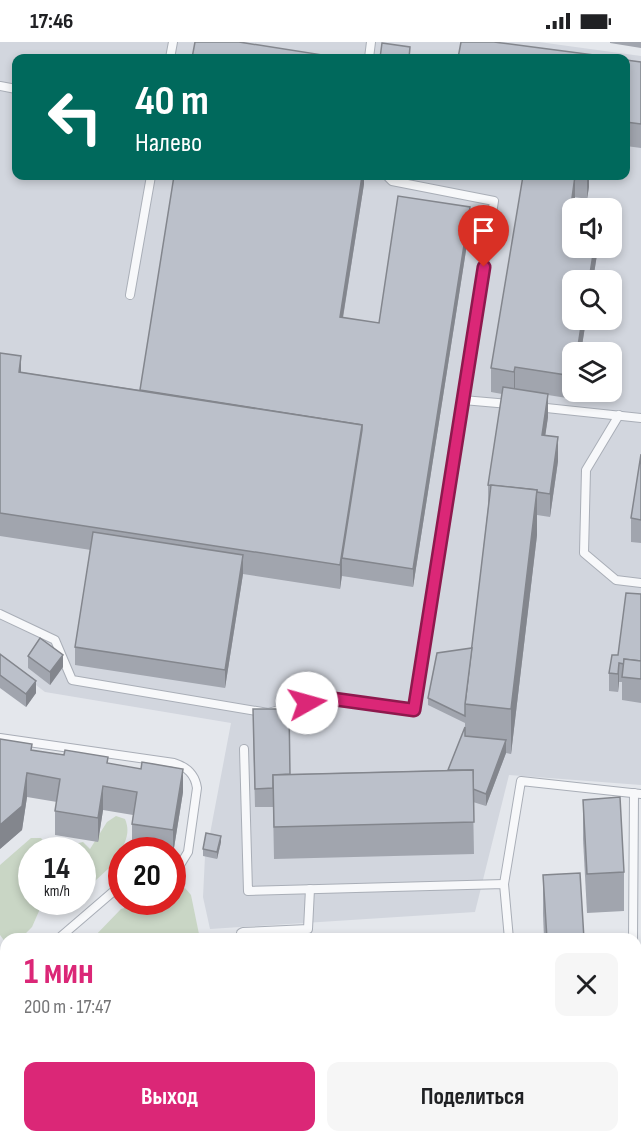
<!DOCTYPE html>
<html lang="ru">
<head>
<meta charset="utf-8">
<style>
	body { margin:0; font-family:"Sofia Sans Condensed",sans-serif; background:#f6f6f6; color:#202124; height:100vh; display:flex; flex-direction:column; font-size:22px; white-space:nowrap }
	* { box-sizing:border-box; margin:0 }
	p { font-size:20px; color:#757577 }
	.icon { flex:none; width:33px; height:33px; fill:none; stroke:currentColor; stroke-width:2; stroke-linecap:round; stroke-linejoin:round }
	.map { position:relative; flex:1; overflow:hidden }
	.drawer { position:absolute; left:0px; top:891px; width:642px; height:210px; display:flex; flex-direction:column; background:#fff; border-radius:18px 18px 0 0; box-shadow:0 3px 9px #0003 }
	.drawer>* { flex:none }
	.hud { position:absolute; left:12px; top:12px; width:618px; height:126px; border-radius:12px; box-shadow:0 3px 9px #0003; background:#00695c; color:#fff; overflow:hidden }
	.buttons { position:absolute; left:562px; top:156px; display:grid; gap:12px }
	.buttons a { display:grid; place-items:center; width:60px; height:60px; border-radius:12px; background:#fff; box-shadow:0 3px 9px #0003; font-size:30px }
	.speed { position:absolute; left:18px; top:795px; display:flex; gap:12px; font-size:30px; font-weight:700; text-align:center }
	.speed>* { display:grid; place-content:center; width:78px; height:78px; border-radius:50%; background:#fff; box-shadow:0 3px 9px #0003; line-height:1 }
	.speed small { font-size:15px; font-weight:400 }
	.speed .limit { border:9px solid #d22; background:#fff; color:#111 }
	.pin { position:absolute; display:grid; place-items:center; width:51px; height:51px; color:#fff; margin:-62px -26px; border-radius:50% 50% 50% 0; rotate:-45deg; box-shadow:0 0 6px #0007 }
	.pin .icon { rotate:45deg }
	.me { position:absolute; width:66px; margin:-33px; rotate:83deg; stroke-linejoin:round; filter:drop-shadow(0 0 4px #0008) }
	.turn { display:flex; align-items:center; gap:21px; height:126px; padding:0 24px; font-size:27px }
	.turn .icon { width:78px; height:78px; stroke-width:2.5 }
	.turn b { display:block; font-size:42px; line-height:51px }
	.round { display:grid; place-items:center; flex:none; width:63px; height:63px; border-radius:12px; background:#f6f6f6 }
	.head { display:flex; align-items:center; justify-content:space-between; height:102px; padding:0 24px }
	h1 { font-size:36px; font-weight:700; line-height:45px; color:#db2777 }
	.action { display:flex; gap:12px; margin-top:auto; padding:12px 24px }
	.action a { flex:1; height:69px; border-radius:12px; background:#db2777; color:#fff; font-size:24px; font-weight:700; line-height:69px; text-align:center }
	.action a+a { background:#f6f6f6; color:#202124 }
	.status { display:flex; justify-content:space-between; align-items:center; height:42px; padding:0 30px; background:#fff; direction:ltr }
	.status svg { height:16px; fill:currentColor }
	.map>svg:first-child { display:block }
	.built { fill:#d2d6de; fill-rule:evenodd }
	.green { fill:#c9d6c5 }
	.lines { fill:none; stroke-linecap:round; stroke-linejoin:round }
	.service-casing { stroke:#a9aeb7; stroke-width:10 }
	.service { stroke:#f7f8fa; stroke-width:8 }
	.wall { fill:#a1a5ae }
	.shaded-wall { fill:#83868d }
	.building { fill:#bbc0ca; stroke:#83868d; stroke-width:1.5 }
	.route-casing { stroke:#8e194d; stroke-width:15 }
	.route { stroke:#db2777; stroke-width:10 }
</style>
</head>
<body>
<div class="status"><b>17:46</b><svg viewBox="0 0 49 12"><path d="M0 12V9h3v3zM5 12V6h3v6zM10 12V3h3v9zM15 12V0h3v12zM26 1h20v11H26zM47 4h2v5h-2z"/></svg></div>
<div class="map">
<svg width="641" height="1101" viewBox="0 0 641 1101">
	<rect width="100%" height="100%" fill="#e4e7ec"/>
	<path class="built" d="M0,0H539L641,14V743L509,733L475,870L210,887L203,855L205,814H203L206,797H209L231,681L45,650L0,615ZM16,16H626V134H16ZM573,166H612V206H573ZM573,238H612V278H573ZM573,310H612V350H573Z"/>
	<g class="green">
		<path d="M116,774L125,777C132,794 122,801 121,815L83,850L82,808H69L70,803L83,800L90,807L107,780Z"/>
		<polygon points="31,796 41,796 51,808 32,808 32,860 43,860 32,885 20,897 6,897 6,901 0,893 0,823"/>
		<polygon points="185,846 191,853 200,897 92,897 121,867 144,860 172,860 173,850"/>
		<polygon points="6,967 6,1095 37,1095 37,1101 0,1101 0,968"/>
		<polygon points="71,1095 202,1095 201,1101 70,1101"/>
		<polygon points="320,1095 389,1095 389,1101 321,1101"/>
	</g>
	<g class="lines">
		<g class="service-casing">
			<g id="service">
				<polyline points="170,16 173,0"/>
				<polyline points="369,16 371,0"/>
				<polyline points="0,44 16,47"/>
				<polyline points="130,253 151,134"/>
				<polyline points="463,358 509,362"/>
				<polyline points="537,365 641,376"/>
				<polyline points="619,373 586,428 584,511 616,538 641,541"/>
				<polyline points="0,572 55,598 72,638 268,671 327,656 414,668 494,159 392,139 387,134"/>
				<path d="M0,696L174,721C187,725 195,732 197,746L188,810L180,823L172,826"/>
				<polyline points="244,707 248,849 504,842 509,897"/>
				<polyline points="504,842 521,739 641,752"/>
				<polyline points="58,897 122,842"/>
				<polyline points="241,897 241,891 243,890 308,887 310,847"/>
				<polyline points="633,897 634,751"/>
				<polyline points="0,947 6,942"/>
				<polyline points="636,965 641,965"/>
				<polyline points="45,1095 45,1101"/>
				<polyline points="423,1095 423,1101"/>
				<polyline points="516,1095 517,1101"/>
				<polyline points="276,1101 276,1095"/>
			</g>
		</g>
		<use href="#service" class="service"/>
	</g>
	<g class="wall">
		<polygon points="610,0 641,0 641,6 610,1"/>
		<polygon points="626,18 641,20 641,106 626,104"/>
		<polygon points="364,134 364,142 343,276 379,281 470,183 413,545 342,534 342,533 340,547 243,532 225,646 75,623 75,605 91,508 0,494 0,311 21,330 140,348"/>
		<polygon points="546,134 589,134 589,145 587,157 575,155 574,163 573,206 598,206 593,238 573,278 586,278 581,310 573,310 573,350 575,350 573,357 548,353 548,375 545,393 558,419 550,475 537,473 537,493 511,712 506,711 486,764 473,760 474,812 274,817 273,765 255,765 253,686 290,732 448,728 465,694 465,681 428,663 428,656 472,606 488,465 488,443 502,352 491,350 491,326"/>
		<polygon points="641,412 641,501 631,500 631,476"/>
		<polygon points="641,552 641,661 622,658 622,640 619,640 618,650 609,649 609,631 618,613"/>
		<polygon points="0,612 36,651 26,665 0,646"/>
		<polygon points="28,614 63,625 50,643 28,626"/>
		<polygon points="32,708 108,721 183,750 173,812 172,808 153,808 132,805 132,782 133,773 103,768 98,800 55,793 55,769 57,760 27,755 22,788 0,807"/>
		<polygon points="583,758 624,830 624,869 587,871 583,797"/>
		<polygon points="221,800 217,817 203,814 203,807"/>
		<polygon points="543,833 584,897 544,897 543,872"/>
	</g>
	<g class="shaded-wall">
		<polygon points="362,134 364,134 364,142 340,293 340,275"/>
		<polygon points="575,134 575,155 574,166 571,163"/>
		<polygon points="587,134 589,134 589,145 587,157"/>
		<polygon points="470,165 470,183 413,545 413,527"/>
		<polygon points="594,206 598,206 593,238 589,238"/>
		<polygon points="582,278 586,278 581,310 577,310"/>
		<polygon points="21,314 21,337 19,330"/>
		<polygon points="515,325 515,348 514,354 514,330"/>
		<polygon points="548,352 548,375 542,416 542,393"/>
		<polygon points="362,383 342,516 342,533 340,547 340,523"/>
		<polygon points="558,395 558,419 550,475 550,452"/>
		<polygon points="537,448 537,493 511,712 511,667"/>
		<polygon points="243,513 243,532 225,646 225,628"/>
		<polygon points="63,613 63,625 50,643 50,630"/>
		<polygon points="619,621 619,640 618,650 618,632"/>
		<polygon points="36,639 36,651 26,665 26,652"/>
		<polygon points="506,698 506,711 486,764 486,752"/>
		<polygon points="183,727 183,750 173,812 173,788"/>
		<polygon points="27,731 27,755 22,788 0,807 0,783"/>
		<polygon points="103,744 103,768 98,800 98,776"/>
		<polygon points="221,794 221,800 217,817 217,810"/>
	</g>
	<g class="building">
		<polygon points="195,0 239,0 329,14 328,16 192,16"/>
		<polygon points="461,0 494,0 617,16 458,16"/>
		<polygon points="382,1 410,5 409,16 380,16"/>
		<polygon points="626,18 641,20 641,82 626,80"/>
		<polygon points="174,134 362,134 340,275 379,281 398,154 470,165 413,527 342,516 362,388 362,383 140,348"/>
		<polygon points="523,134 575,134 571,163 595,166 573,166 573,206 594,206 589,238 573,238 573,278 582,278 577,310 573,310 573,334 515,325 514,330 491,326"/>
		<polygon points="0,311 21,314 19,330 362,383 340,523 0,471"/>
		<polygon points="503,345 548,352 542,393 558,395 550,452 537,450 537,448 488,443"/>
		<polygon points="641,412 641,478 631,476"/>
		<polygon points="491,443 537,448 511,667 465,662"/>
		<polygon points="93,490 243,513 225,628 75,605"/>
		<polygon points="626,551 641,552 641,619 624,617 624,622 619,621 618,632 609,631 612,613 618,613"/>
		<polygon points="40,596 63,613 50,630 28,614"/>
		<polygon points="472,606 465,662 465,674 428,656 437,611"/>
		<polygon points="0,612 36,639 26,652 0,633"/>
		<polygon points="624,617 641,619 641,637 622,635"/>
		<polygon points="253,667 289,667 290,732 273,733 273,746 255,747"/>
		<polygon points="465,685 465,694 506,698 486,752 473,747 473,728 448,728"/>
		<polygon points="0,697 32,702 31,708 64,713 65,708 108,715 107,721 141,727 142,720 183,727 173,788 132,782 137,750 103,744 98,776 55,769 60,737 27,731 22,764 0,783"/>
		<polygon points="473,728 474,780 274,785 273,733"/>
		<polygon points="620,755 624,830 587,832 583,758"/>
		<polygon points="206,791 221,794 217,810 203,807"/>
		<polygon points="580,831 584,897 547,897 543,833"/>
		<polygon points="375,893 375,897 287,897"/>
		<rect x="223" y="1095" width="36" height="6"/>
		<rect x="452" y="1095" width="36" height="6"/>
		<rect x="537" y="1095" width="19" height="6"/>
	</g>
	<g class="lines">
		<g class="route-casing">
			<polyline id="route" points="307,661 327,656 414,668 484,225"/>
		</g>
		<use href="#route" class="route"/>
	</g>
</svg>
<div class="buttons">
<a><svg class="icon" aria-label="sound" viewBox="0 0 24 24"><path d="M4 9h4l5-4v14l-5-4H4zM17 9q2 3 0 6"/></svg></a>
<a><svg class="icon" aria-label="search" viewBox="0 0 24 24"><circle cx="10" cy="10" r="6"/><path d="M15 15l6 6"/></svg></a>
<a><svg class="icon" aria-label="layers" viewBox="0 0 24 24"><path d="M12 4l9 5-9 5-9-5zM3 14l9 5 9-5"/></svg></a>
</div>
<div class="speed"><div>14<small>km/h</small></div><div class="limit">20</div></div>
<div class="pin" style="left:484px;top:225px;background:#d93025"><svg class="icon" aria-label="arrive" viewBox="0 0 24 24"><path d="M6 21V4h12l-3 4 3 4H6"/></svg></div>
<svg class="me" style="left:307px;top:661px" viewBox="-20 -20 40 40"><circle r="19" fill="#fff"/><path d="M0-13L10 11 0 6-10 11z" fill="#db2777"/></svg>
<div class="hud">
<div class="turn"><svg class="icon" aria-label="left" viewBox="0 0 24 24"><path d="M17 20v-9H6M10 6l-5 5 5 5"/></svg><div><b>40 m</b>Налево</div></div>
</div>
<section class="drawer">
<div class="head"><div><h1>1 мин</h1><p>200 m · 17:47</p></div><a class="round"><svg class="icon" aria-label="close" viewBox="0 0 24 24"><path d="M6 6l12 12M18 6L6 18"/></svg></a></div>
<div class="action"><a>Выход</a><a>Поделиться</a></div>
</section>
</div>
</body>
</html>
